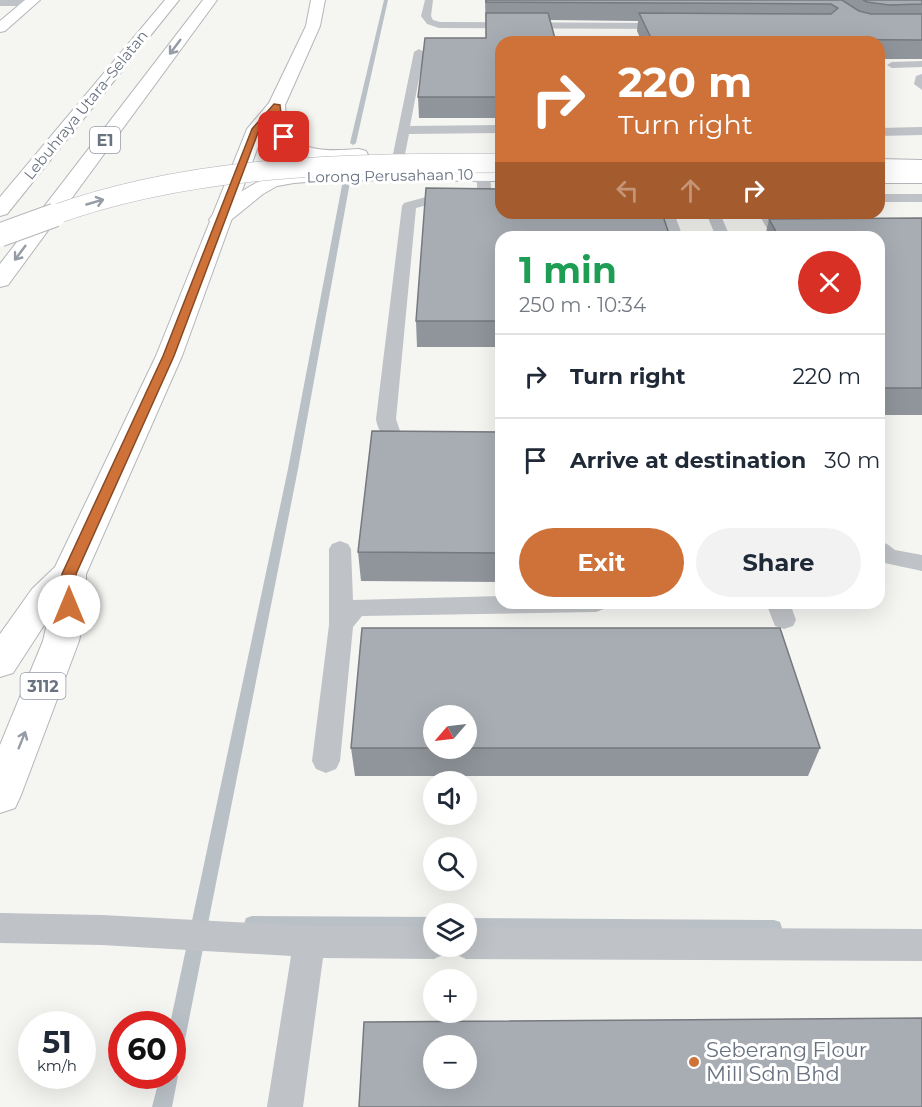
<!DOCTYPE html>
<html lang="en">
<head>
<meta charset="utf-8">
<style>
	body { margin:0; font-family:Montserrat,sans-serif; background:#f2f2f3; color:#1f2937; height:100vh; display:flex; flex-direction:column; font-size:22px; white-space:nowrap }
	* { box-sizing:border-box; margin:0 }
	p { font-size:20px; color:#747a83 }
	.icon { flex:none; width:33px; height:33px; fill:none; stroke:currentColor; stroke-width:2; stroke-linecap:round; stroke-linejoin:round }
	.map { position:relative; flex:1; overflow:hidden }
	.sheet { position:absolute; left:495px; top:231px; width:390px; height:378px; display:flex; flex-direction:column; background:#fff; border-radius:18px; box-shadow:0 6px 24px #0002 }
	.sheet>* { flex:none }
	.hud { position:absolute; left:495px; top:36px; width:390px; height:183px; border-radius:18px; box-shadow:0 6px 24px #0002; background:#ce7239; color:#fff; overflow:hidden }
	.needle { width:39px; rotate:242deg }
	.buttons { position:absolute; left:423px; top:705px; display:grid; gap:12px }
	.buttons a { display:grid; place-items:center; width:54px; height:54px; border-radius:50%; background:#fff; box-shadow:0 6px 24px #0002; font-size:30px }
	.speed { position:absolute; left:18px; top:1011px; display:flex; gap:12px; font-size:30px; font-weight:700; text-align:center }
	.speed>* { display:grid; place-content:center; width:78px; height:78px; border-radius:50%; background:#fff; box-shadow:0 6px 24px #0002; line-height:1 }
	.speed small { font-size:15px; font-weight:400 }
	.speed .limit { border:9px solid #d22; background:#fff; color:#111 }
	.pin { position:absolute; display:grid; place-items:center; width:51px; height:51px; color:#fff; margin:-26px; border-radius:12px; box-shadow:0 3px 9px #0006 }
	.me { position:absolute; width:66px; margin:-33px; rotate:0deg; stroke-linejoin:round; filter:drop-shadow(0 0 4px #0008) }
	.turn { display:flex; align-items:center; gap:21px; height:126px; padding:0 24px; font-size:27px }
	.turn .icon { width:78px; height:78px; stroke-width:2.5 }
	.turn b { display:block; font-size:42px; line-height:51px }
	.lanes { display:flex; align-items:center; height:57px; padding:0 24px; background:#0003; justify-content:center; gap:30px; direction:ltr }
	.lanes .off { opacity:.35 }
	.round { display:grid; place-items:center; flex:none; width:63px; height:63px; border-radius:32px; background:#f2f2f3 }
	.head { display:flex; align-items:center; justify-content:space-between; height:102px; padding:0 24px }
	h1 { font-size:36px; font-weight:700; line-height:45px; color:#1e9e55 }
	.action { display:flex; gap:12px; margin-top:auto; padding:12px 24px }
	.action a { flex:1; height:69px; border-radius:36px; background:#ce7239; color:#fff; font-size:24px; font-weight:700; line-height:69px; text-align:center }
	.action a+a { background:#f2f2f3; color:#1f2937 }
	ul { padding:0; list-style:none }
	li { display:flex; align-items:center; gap:18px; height:84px; padding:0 24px; border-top:2px solid #e0e1e3 }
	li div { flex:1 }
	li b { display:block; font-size:22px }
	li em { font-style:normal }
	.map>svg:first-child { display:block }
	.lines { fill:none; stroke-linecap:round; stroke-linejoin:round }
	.stream { fill:#bac1c6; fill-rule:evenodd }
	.secondary-casing { stroke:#b2b5ba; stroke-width:2 }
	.primary-casing { stroke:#b3b6ba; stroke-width:2 }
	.highway-casing { stroke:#b2b5b8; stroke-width:2 }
	.lane { fill:#bfc2c6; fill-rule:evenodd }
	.street { fill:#bfc2c6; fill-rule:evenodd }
	.secondary { fill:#fff; fill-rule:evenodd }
	.primary { fill:#fff; fill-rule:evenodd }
	.highway { fill:#fff; fill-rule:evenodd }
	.highway-bridge-far1-casing { stroke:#b2b5b8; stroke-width:20; stroke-linecap:butt }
	.highway-bridge-casing { stroke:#b2b5b8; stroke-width:25; stroke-linecap:butt }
	.highway-bridge-far1 { stroke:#fff; stroke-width:19 }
	.highway-bridge { stroke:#fff; stroke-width:23 }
	.wall { fill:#90959b }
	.building { fill:#a8adb4; stroke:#76797e; stroke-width:1.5; fill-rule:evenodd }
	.oneway { stroke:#959ca6 }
	.route { fill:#ce7239; stroke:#864a25; stroke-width:1.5 }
	.poi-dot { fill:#ce7239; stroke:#fff; stroke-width:2 }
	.labels { text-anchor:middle; stroke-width:6; stroke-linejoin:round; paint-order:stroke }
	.far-street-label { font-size:15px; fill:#687280; stroke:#fff }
	.shield { fill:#fff; stroke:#959ca6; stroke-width:1.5 }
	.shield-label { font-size:16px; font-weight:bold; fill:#687280 }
	.near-poi-label { font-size:21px; fill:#687280; stroke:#fff; text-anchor:start }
</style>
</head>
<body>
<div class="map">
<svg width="922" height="1107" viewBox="0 0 922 1107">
	<rect width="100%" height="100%" fill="#f5f5f2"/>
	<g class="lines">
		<g class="stream">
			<polygon points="384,0 388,0 356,143 353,145 350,143"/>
			<polygon points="343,180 350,182 298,469 181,1060 179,1067 174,1069 178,1076 172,1107 152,1107 160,1076 172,1076 172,1024 170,1024 288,469"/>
			<polygon points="252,916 434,917 434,933 252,932 246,930 244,924 246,918"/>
			<polygon points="466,918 774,920 780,922 782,928 780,934 774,936 466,934"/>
		</g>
		<g class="secondary-casing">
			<g id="secondary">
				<polygon points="25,0 40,0 5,31 0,32 0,21"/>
				<path d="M277,100L285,105C286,114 286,125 291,133C303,155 339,150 359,149L366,151L368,155L366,159C337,166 286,163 273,133C269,124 269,114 269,105Z"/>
				<path d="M333,168L501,169V181L333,180L294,183L277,186L263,194L226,224L219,226L212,224L209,220C214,212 222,207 229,201C267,171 286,172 333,168Z"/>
				<rect x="879" y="171" width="43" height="12"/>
			</g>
		</g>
		<g class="primary-casing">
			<polygon id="primary" points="311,0 325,0 320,26 285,105 264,130 182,356 86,574 86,606 79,641 21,795 15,808 0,813 0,745 43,641 48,619 13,673 0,677 0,634 32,589 55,567 156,356 247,129 269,103 306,26"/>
		</g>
		<g class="highway-casing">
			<g id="highway">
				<polygon points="165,0 179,0 7,214 0,216 0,197"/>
				<polygon points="203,0 217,0 8,285 0,287 0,264"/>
				<polygon points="879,159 922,160 922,172 879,171"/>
			</g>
		</g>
		<g class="lane">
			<polygon points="425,0 433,0 431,16 433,20 440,22 669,23 674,26 669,29 439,28 427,24 421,16"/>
			<polygon points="419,49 424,52 410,126 501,125 501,133 409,134 405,154 403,157 395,157 393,154 414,52"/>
			<polygon points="922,61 922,67 892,68 887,65 892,62"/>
			<polygon points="922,74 922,90 914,84 916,76"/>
			<polygon points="922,127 922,135 879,136 879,128"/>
			<path d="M483,171L490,175L492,200L490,203L427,205L416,208L396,419L401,434L421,442L424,446L421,450C400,456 379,440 376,419L402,206L404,203L426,197L478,196L476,175Z"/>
			<rect x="879" y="194" width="43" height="8"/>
			<polygon points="660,213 674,213 683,237 669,237"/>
			<polygon points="706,213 720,213 730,237 716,237"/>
			<polygon points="758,213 772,213 786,237 772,237"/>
			<polygon points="340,541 348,544 351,549 353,600 501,596 501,603 608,603 604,609 596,612 362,616 353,627 340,761 336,769 326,773 316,769 312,761 329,625 329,549 332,544"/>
			<polygon points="879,541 887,544 895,550 922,555 922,571 880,562"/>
			<polygon points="766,603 790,603 796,620 793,626 784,629 775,626"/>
			<polygon points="0,913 102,915 309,926 434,927 434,946 449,946 445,954 434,959 323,958 303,1107 267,1107 291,956 102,945 0,943"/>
			<polygon points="466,927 922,929 922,961 466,959 455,954 451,946 466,946"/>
		</g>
		<polygon class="street" points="0,0 35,0 37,2 30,6 0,6"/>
		<use href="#secondary" class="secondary"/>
		<use href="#primary" class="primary"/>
		<use href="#highway" class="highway"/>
		<g class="highway-bridge-far1-casing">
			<path id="highway-bridge-far1" d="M51,216C193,164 351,163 501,163"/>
		</g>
		<g class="highway-bridge-casing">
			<polyline id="highway-bridge" points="0,235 55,215"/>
		</g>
		<use href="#highway-bridge-far1" class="highway-bridge-far1"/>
		<use href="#highway-bridge" class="highway-bridge"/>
	</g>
	<g class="wall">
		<polygon points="485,0 922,0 922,59 879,59 879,42 642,42 637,31 638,21 550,20 501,42 501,118 419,118 418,97 486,38"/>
		<polygon points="922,218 922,415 879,415 879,237 765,237 769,219"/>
		<polygon points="501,237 501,347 417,347 416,321"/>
		<polygon points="501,432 501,582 361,581 358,552"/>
		<polygon points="351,748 820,748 808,776 355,776"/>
	</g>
	<g class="building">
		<polygon points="486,0 842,0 859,11 871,14 922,14 922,40 770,39 772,42 653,42 639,13 831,14 838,8 831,4 486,2"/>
		<polygon points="863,0 922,0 922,4 889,5 867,2"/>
		<polygon points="486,13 548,13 556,42 501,42 501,97 418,97 425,38 486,38"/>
		<polygon points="426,188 501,189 501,213 662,213 670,237 501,237 501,321 416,321"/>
		<polygon points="922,218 922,388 879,388 879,237 779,237 769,219"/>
		<polygon points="372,431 501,432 501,553 358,552"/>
		<polygon points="362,628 780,628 820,748 466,748 466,716 434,716 434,748 351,748"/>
		<path d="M922,1018V1107H359L364,1022ZM434,1046H466V1078H434Z"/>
	</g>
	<defs><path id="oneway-shaft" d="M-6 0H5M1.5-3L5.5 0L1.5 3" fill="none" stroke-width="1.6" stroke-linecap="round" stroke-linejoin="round" transform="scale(1.5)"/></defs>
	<g class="oneway">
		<use href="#oneway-shaft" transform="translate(175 47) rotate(127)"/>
		<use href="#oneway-shaft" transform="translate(95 202) rotate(-16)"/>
		<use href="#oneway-shaft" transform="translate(20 253) rotate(127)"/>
		<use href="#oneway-shaft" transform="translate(22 740) rotate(-68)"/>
	</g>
	<polygon class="route" points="274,104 280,105 282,122 288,137 284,139 280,137 274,113 259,130 174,356 76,574 76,606 74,610 64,610 62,606 62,574 163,356 252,129"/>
	<circle class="poi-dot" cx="694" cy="1062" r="6"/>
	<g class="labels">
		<g class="far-street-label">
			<text transform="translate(86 105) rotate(-51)" y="5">Lebuhraya Utara–Selatan</text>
			<text transform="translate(390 176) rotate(-1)" y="5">Lorong Perusahaan 10</text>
		</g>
		<g class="shield">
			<rect x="90" y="127" width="30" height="26" rx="4.5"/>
			<rect x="20.5" y="673" width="45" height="26" rx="4.5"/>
		</g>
		<g class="shield-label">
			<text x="105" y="146">E1</text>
			<text x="43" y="692">3112</text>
		</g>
		<g class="near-poi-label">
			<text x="706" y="1057">Seberang Flour<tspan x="706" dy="24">Mill Sdn Bhd</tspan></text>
		</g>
	</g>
</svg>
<div class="buttons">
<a><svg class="needle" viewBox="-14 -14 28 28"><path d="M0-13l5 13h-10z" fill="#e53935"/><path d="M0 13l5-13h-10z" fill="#747a83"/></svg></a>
<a><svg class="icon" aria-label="sound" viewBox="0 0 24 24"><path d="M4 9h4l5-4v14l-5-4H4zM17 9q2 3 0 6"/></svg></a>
<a><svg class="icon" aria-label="search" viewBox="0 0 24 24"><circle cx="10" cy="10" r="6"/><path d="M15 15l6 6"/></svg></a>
<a><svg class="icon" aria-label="layers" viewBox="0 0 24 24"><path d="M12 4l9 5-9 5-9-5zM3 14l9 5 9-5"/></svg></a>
<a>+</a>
<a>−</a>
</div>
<div class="speed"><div>51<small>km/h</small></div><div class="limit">60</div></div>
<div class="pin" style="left:284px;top:137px;background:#d93025"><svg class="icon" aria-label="arrive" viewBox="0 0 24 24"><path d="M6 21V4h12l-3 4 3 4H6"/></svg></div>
<svg class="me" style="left:69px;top:606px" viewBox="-20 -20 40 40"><circle r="19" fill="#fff"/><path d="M0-13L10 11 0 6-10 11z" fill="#ce7239"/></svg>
<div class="hud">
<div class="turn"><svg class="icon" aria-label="right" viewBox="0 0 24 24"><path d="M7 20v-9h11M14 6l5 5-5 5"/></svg><div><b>220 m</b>Turn right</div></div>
<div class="lanes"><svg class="icon off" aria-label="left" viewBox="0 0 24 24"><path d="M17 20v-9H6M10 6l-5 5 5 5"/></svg><svg class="icon off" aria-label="ahead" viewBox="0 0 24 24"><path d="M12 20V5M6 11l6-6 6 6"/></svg><svg class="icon" aria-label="right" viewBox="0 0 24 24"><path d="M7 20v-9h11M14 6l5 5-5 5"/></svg></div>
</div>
<section class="sheet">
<div class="head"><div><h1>1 min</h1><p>250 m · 10:34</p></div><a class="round" style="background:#d93025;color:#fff"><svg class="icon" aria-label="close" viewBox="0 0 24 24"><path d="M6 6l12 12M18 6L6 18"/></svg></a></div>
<ul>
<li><svg class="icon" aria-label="right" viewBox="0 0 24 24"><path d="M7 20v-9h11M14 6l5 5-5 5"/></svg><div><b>Turn right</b></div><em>220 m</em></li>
<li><svg class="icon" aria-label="arrive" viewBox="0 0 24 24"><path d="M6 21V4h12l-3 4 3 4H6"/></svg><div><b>Arrive at destination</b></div><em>30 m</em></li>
</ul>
<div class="action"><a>Exit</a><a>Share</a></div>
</section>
</div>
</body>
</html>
